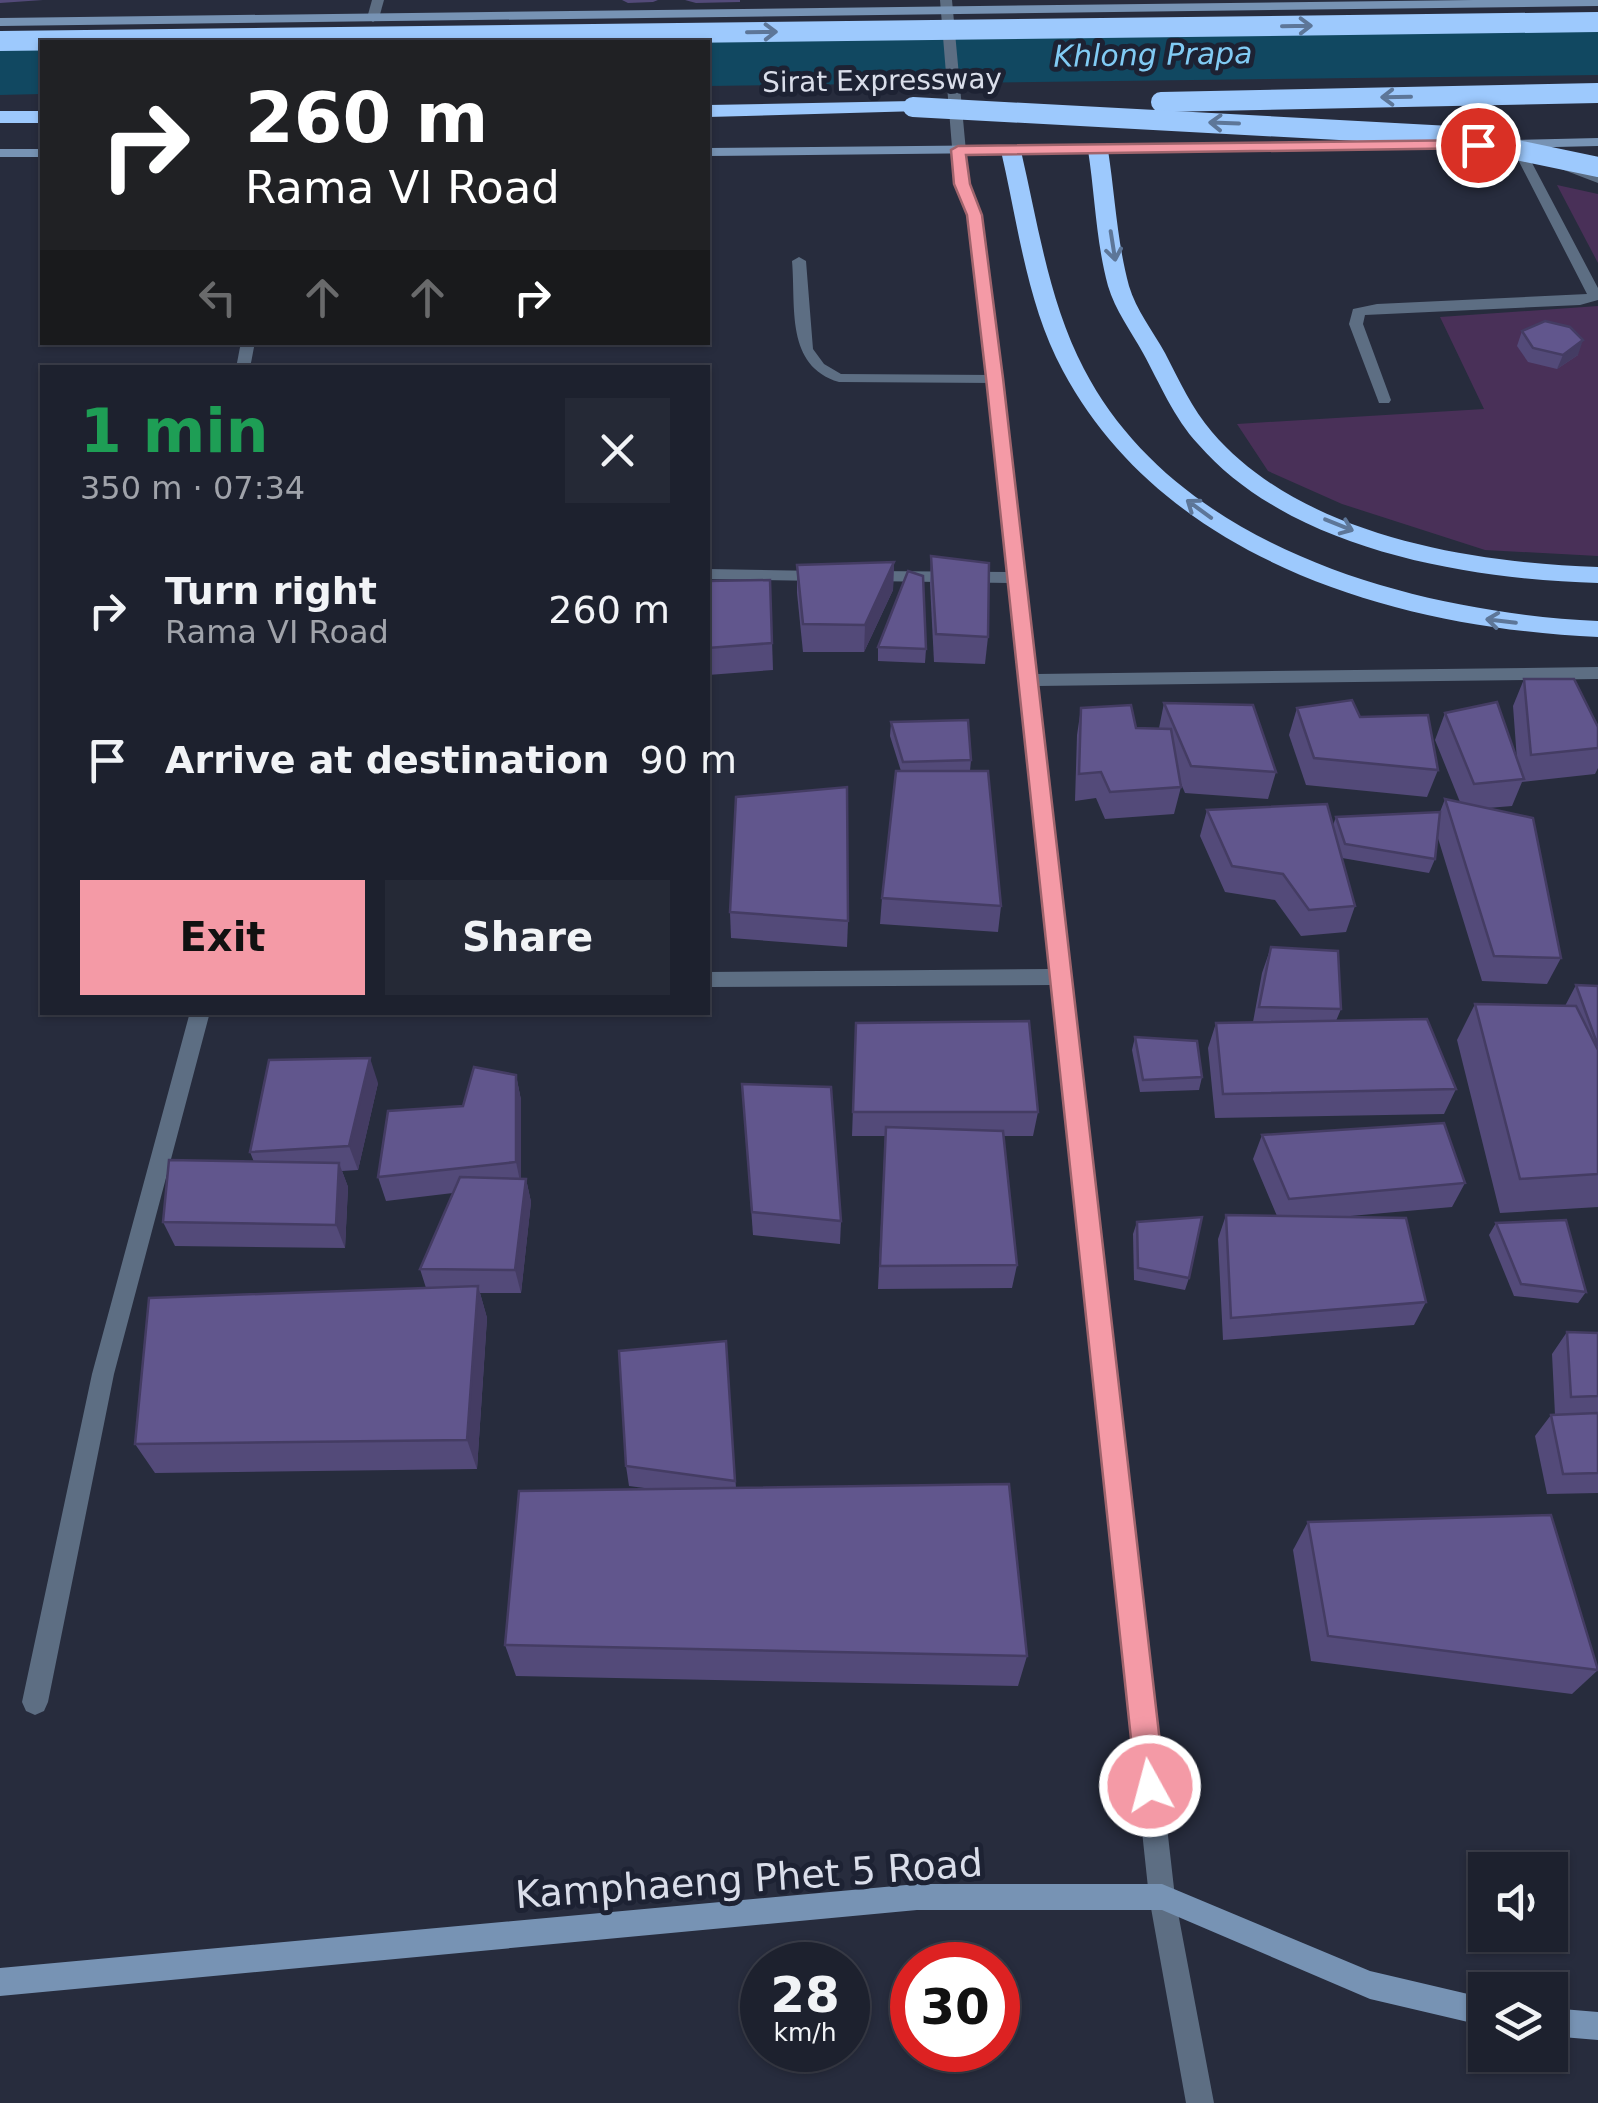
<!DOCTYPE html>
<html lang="en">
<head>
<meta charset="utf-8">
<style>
	body { margin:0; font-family:"DejaVu Sans",sans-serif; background:#252936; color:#f1f3f6; height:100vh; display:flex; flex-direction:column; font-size:38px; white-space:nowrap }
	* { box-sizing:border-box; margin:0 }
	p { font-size:32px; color:#a0a3aa }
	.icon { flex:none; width:55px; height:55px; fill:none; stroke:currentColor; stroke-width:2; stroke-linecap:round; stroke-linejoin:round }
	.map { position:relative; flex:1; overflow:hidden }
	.panel { position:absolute; left:40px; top:365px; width:670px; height:650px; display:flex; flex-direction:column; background:#1d212e; border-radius:0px; box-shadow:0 2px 8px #0004,0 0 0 2px #3b3e4a }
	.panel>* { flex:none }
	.banner { position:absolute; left:40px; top:40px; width:670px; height:305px; border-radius:0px; box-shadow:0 2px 8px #0004,0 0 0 2px #3b3e4a; background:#202124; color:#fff; overflow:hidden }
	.tools { position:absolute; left:1468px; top:1852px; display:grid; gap:20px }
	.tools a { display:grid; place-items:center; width:100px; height:100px; border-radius:0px; background:#1d212e; box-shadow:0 2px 8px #0004,0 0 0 2px #3b3e4a; font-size:50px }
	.speed { position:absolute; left:740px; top:1942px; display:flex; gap:20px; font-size:50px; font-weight:700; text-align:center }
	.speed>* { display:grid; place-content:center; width:130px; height:130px; border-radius:50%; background:#1d212e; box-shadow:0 2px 8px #0004,0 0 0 2px #3b3e4a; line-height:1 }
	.speed small { font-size:25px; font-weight:400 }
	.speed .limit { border:15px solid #d22; background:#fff; color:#111 }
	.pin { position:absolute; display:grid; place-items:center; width:85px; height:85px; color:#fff; margin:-42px; border:5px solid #fff; border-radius:50%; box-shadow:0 2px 10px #0007 }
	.me { position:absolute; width:110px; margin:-55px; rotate:353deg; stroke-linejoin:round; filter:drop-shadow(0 0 8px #0008) }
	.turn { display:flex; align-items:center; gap:35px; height:210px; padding:0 40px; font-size:45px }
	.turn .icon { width:130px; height:130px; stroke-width:2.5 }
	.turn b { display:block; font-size:70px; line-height:85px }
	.lanes { display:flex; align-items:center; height:95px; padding:0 40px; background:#0003; justify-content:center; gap:50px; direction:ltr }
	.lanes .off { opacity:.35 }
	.round { display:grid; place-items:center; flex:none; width:105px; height:105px; border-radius:0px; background:#252936 }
	.headline { display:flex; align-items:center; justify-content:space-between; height:170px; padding:0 40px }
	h1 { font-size:60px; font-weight:700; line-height:75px; color:#1e9e55 }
	.action { display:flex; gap:20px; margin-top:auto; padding:20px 40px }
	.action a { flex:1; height:115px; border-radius:0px; background:#f49aa6; color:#111; font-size:40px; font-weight:700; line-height:115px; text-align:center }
	.action a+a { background:#252936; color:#f1f3f6 }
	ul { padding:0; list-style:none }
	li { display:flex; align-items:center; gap:30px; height:150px; padding:0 40px }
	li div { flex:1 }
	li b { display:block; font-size:38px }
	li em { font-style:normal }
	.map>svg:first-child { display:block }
	.green { fill:#493058 }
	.water { fill:#114861 }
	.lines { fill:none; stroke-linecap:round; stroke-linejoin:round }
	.lane { fill:#5d6e83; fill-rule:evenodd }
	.street { fill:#5d6e83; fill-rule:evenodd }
	.secondary { fill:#7793b4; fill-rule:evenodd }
	.highway { fill:#9dc9fd; fill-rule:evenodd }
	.highway-bridge { stroke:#9dc9fd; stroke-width:20 }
	.wall { fill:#534a79 }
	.shaded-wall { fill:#443c63 }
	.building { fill:#61568d; stroke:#443c63; stroke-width:2.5 }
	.oneway { stroke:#5d7698 }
	.route { fill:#f49aa6; stroke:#9f646c; stroke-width:2.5 }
	.labels { text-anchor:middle; stroke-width:10; stroke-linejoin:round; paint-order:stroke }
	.far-street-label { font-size:28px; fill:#dadeea; stroke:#1d2233 }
	.far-water-label { font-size:30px; font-style:italic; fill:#81cbf4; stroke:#1d2233 }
	.near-street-label { font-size:38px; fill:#dadeea; stroke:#1d2233 }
</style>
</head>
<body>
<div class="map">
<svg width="1598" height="2103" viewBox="0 0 1598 2103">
	<rect width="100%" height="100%" fill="#272c3d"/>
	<g class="green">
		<polygon points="1557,185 1598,194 1598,263"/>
		<polygon points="1598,306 1598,556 1485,550 1342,504 1268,471 1237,424 1484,409 1440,317"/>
	</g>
	<g class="water">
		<polygon points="1598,29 1598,75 708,86 708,42"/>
		<polygon points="42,48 42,94 0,95 0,49"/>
	</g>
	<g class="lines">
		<g class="lane">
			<polygon points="1516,140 1522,144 1598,288 1598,300 1580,305 1365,315 1363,324 1391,400 1389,403 1379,403 1349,324 1353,309 1377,304 1587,294 1510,144"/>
			<polygon points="1561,160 1598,174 1598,183 1556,167 1554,164"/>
			<path d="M799,257L806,261L813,349L824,364L841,374L995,375L1002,379L995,383L839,382C785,366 796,307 792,261Z"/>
		</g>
		<g class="street">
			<polygon points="372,0 384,0 379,18 373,22 367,18"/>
			<polygon points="940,0 952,0 969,184 981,215 1036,674 1598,667 1598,679 1037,686 1175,1897 1214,2103 1186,2103 1149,1897 1052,985 708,987 708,972 1050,969 1009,583 869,581 861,576 869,571 1008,572 967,215 955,184"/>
			<polygon points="241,342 255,342 250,368 236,368"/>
			<polygon points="708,569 820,571 828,576 820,581 708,579"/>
			<polygon points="190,1012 210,1012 114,1374 48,1702 44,1711 35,1715 26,1711 22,1702 92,1374"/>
		</g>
		<g class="secondary">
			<polygon points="1473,0 1598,0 1598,6 0,26 0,18"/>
			<polygon points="1598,138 1598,146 1510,148 1504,144 1510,140"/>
			<polygon points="1461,141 1467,145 1466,148 708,156 708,148"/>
			<rect x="0" y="149" width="42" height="8"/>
			<polygon points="917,1884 1162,1884 1370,1971 1485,1998 1485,2026 1370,1999 1162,1910 917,1910 0,1996 0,1968"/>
			<polygon points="1550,2008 1598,2012 1598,2040 1550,2036"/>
		</g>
		<g class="highway">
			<polygon points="913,101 923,107 920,111 708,117 708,105"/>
			<rect x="0" y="111" width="42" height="12"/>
			<path d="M1098,144L1108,150C1115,195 1117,242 1129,286C1136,310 1153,331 1165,353C1179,380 1192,409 1212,432C1300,535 1470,563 1598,567V583C1466,579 1290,550 1198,444C1174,418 1160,384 1143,353C1131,331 1115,310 1108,286C1096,242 1095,195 1088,150Z"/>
			<path d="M1011,145L1021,151C1038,224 1049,302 1084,369C1177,548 1412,612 1598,621V637C1397,628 1165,561 1063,371C1027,305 1018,224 1001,151Z"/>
		</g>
		<g class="highway-bridge">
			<polyline points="0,41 1598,22"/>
			<polyline points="1161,102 1598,93"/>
			<polyline points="913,107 1450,136 1598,167"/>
		</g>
	</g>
	<g class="wall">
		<polygon points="0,0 43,0 0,3"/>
		<polygon points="622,0 658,0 653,2 628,3"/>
		<polygon points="685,0 740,0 740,2 696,3"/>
		<polygon points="1522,331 1578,355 1557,369 1528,362 1517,346"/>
		<polygon points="931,556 988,637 985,664 934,662 930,584"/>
		<polygon points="894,562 893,590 864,652 803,652 797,593 797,565"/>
		<polygon points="770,580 773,670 708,675 708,581"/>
		<polygon points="878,647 926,649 925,663 878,661"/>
		<polygon points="1524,679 1598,727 1598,768 1595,774 1522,782 1512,806 1488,808 1561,958 1547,984 1482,981 1437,835 1435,859 1429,873 1342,858 1355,906 1346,932 1301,936 1275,900 1225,892 1200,836 1207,810 1333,825 1336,817 1440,812 1445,799 1460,802 1435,740 1445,713 1517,760 1513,706"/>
		<polygon points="1164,703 1276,772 1268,799 1185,793 1179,779 1181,787 1174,814 1105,819 1096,798 1075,801 1077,735 1081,708 1136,728 1159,728"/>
		<polygon points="1297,708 1360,717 1438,770 1427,797 1306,785 1289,735"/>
		<polygon points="891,722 971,760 970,771 1001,906 998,932 880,924 882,898 901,771 890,736"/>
		<polygon points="730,912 848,921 847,947 731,938"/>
		<polygon points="1271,947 1341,1009 1336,1021 1456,1089 1444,1114 1215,1118 1208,1048 1216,1023 1253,1022 1262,973"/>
		<polygon points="1576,985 1598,986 1598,1207 1500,1213 1457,1040 1475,1004 1565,1006"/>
		<polygon points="856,1023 1038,1112 1033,1136 1003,1136 1017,1265 1012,1288 878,1289 885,1136 852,1136"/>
		<polygon points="1135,1037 1202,1077 1199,1090 1140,1092 1132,1050"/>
		<polygon points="516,1075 521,1100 521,1179 526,1179 531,1202 521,1293 480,1293 487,1318 477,1469 155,1473 135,1444 426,1288 420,1269 453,1193 386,1201 378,1177 463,1106"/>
		<polygon points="378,1083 358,1170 342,1171 348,1187 345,1248 175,1246 163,1222 254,1162 250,1152"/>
		<polygon points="742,1084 841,1221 840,1244 753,1235"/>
		<polygon points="1262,1135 1465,1183 1452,1207 1339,1217 1426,1302 1414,1325 1223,1340 1218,1239 1226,1215 1277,1216 1253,1159"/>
		<polygon points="1137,1222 1189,1278 1185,1290 1134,1280 1133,1234"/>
		<polygon points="1496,1223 1586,1292 1578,1303 1514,1296 1489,1235"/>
		<polygon points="1567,1332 1598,1333 1598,1493 1547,1494 1535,1436 1551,1415 1555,1415 1552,1354"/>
		<polygon points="726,1341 736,1488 1027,1656 1018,1686 516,1676 505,1645 652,1489 629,1486 626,1466"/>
		<polygon points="1308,1522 1598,1670 1572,1694 1311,1661 1293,1550"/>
	</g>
	<g class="shaded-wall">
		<polygon points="1583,340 1578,355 1557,369 1563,355"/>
		<polygon points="894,562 893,590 864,652 865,625"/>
		<polygon points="370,1058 378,1083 358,1170 349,1146"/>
		<polygon points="516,1075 521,1100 521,1186 516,1162"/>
		<polygon points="339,1163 348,1187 345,1248 336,1225"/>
		<polygon points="526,1179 531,1202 521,1293 515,1270"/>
		<polygon points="478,1286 487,1318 477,1469 467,1440"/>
	</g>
	<g class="building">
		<polygon points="1545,321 1570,327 1583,340 1563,355 1533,348 1522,331"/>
		<polygon points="931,556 989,563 988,637 936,634"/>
		<polygon points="894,562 865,625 803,624 797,565"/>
		<polygon points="908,571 923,576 926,649 878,647"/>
		<polygon points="770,580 772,643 708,648 708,581"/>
		<polygon points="1524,679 1574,679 1598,727 1598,748 1531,755"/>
		<polygon points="1352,700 1360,717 1428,715 1438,770 1314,758 1297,708"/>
		<polygon points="1497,702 1524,779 1474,784 1445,713"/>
		<polygon points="1164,703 1253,705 1276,772 1191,766"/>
		<polygon points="1131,705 1136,728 1171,729 1181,787 1110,792 1101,772 1079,774 1081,708"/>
		<polygon points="968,720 971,760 903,762 891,722"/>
		<polygon points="896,771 988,771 1001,906 882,898"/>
		<polygon points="847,787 848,921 730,912 736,797"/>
		<polygon points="1445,799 1533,818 1561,958 1494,956"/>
		<polygon points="1327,804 1355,906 1309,910 1283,874 1232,866 1207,810"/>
		<polygon points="1440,812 1435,859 1345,844 1336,817"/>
		<polygon points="1271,947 1338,951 1341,1009 1259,1007"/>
		<polygon points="1576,985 1598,986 1598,1046"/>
		<polygon points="1475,1004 1576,1006 1598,1050 1598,1174 1520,1179"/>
		<polygon points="1427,1019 1456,1089 1223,1094 1216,1023"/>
		<polygon points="1029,1021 1038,1112 853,1112 856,1023"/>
		<polygon points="1135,1037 1197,1041 1202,1077 1143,1080"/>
		<polygon points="370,1058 349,1146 250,1152 269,1060"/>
		<polygon points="474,1067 516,1075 516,1162 378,1177 388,1111 463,1106"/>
		<polygon points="742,1084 831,1087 841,1221 752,1212"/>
		<polygon points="1444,1123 1465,1183 1289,1199 1262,1135"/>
		<polygon points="886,1127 1003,1131 1017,1265 880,1266"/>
		<polygon points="169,1160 339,1163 336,1225 163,1222"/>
		<polygon points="460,1177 526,1179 515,1270 420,1269"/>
		<polygon points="1226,1215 1406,1218 1426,1302 1231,1318"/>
		<polygon points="1202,1217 1189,1278 1138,1268 1137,1222"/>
		<polygon points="1566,1220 1586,1292 1521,1284 1496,1223"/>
		<polygon points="478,1286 467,1440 135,1444 149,1298"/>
		<polygon points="1567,1332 1598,1333 1598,1396 1571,1397"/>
		<polygon points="726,1341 735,1481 626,1466 619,1351"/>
		<polygon points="1598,1413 1598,1473 1563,1474 1551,1415"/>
		<polygon points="1009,1484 1027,1656 505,1645 519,1491"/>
		<polygon points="1551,1515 1598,1670 1328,1636 1308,1522"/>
	</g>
	<defs><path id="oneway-shaft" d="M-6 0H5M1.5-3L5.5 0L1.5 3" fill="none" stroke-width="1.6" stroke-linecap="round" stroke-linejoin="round" transform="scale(2.5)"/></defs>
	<g class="oneway">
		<use href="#oneway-shaft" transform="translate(1297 26) rotate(-1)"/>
		<use href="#oneway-shaft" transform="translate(762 32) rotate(-1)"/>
		<use href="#oneway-shaft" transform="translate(1396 97) rotate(179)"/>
		<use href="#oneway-shaft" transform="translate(1224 123) rotate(-178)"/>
		<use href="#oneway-shaft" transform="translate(1113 246) rotate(81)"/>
		<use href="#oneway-shaft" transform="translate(1199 509) rotate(-144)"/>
		<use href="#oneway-shaft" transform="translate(1339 525) rotate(22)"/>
		<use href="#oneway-shaft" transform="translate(1501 621) rotate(-173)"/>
	</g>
	<polygon class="route" points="1478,140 1483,142 1483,148 966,155 970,184 982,215 1003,378 1165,1786 1161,1797 1150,1801 1140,1797 1136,1786 986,378 967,215 954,184 951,150 958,146"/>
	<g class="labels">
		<g class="far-street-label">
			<text transform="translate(882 80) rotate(-1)" y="10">Sirat Expressway</text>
		</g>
		<g class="far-water-label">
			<text transform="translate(1153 55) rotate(-1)" y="10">Khlong Prapa</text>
		</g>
		<g class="near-street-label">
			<text transform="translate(749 1879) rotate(-4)" y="13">Kamphaeng Phet 5 Road</text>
		</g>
	</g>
</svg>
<div class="tools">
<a><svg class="icon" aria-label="sound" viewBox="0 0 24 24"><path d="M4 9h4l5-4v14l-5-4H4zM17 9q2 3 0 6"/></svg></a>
<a><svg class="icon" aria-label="layers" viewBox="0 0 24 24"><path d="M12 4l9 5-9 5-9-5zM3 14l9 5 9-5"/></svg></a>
</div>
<div class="speed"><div>28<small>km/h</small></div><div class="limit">30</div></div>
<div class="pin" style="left:1478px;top:145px;background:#d93025"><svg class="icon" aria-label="arrive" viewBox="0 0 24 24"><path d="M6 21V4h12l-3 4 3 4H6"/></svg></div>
<svg class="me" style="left:1150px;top:1786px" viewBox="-20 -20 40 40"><circle r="17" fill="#f49aa6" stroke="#fff" stroke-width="3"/><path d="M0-11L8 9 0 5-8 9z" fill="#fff"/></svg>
<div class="banner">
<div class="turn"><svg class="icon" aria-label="right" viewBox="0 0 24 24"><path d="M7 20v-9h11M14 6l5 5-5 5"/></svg><div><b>260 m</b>Rama VI Road</div></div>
<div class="lanes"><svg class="icon off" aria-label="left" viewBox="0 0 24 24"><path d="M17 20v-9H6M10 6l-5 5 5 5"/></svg><svg class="icon off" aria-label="ahead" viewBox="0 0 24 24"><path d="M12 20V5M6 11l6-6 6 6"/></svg><svg class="icon off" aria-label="ahead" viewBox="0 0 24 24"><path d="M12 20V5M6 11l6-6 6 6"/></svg><svg class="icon" aria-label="right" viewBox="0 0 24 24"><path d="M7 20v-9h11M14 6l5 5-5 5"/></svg></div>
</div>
<section class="panel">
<div class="headline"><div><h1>1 min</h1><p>350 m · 07:34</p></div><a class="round"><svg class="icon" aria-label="close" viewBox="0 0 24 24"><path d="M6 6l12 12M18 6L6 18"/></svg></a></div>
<ul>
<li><svg class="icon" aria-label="right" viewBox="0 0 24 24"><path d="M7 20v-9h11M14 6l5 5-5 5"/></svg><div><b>Turn right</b><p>Rama VI Road</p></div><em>260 m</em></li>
<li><svg class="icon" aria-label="arrive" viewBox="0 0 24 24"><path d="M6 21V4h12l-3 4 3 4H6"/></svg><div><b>Arrive at destination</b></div><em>90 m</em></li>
</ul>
<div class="action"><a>Exit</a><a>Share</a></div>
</section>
</div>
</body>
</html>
